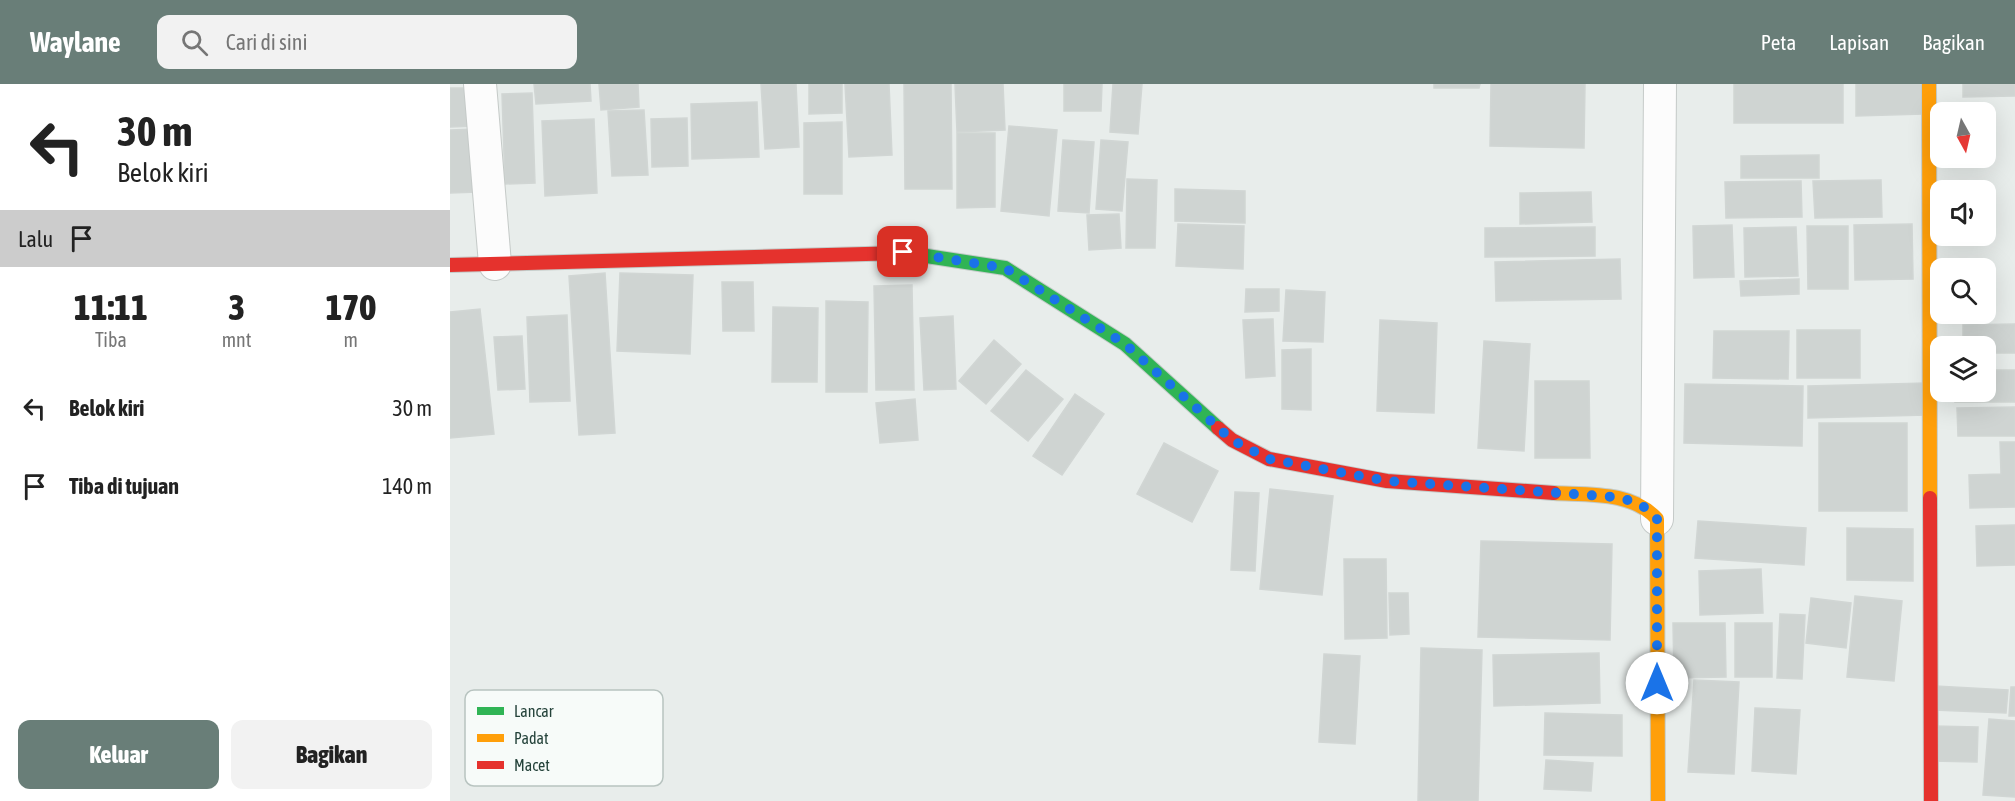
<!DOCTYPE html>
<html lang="id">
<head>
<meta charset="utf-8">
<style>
	body { margin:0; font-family:"Asap Condensed",sans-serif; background:#f2f2f2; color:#222; height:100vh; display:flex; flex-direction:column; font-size:22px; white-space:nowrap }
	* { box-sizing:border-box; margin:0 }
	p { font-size:20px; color:#767676 }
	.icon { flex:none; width:33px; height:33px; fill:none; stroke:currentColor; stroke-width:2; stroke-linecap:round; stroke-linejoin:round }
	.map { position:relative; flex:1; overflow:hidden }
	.details { display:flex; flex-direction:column; background:#fff; width:450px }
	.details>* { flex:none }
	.hud { background:#fff; color:#222; overflow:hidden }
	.needle { width:39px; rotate:172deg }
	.tools { position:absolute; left:1480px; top:18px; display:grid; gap:12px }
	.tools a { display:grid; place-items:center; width:66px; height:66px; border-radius:12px; background:#fff; box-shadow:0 6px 24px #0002; font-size:30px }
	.pin { position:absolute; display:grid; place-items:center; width:51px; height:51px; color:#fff; margin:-26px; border-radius:12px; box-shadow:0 3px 9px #0006 }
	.me { position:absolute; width:66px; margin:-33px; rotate:0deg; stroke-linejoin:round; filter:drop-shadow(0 0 4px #0008) }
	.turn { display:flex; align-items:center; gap:21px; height:126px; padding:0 18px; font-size:27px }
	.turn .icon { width:78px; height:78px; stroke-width:2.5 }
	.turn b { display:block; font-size:42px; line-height:51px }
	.then { display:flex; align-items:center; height:57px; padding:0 18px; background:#0003; gap:12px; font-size:22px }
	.eta { display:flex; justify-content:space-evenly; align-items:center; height:102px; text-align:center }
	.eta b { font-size:36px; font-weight:800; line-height:42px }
	.action { display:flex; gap:12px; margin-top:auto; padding:12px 18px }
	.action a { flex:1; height:69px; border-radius:12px; background:#697e78; color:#fff; font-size:24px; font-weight:800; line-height:69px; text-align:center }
	.action a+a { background:#f2f2f2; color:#222 }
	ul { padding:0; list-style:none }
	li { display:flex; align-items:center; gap:18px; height:78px; padding:0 18px }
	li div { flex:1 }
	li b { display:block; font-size:22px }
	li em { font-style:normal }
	header { display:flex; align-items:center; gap:36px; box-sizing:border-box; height:84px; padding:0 30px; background:#697e78; color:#fff }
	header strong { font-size:28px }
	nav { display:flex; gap:33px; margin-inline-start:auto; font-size:21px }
	.search { width:420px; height:54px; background:#f2f2f2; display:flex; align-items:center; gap:15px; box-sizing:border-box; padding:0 21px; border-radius:12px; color:#767676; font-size:22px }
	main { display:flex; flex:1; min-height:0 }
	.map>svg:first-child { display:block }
	.building { fill:#cfd4d2; stroke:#d1d6d4; stroke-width:1.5 }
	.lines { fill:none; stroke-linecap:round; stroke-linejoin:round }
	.street-casing { stroke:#c5cac8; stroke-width:34 }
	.fast-casing { stroke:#c3cbc8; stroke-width:16 }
	.slow-casing { stroke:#c3cbc8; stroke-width:16 }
	.jam-casing { stroke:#c3cbc8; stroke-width:16 }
	.street { stroke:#fcfcfc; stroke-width:32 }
	.fast { stroke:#30b455; stroke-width:14 }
	.slow { stroke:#ff9f0a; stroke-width:14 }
	.jam { stroke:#e5322d; stroke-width:14 }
	.route { stroke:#1a73e8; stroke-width:10; stroke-dasharray:0 18 }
	.key { fill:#f7fbf9; stroke:#b8c4c0; stroke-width:1.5 }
	.key-label { font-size:16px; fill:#24423a }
</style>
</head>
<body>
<header>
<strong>Waylane</strong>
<div class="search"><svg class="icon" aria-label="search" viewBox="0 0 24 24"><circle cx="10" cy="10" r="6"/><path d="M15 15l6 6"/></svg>Cari di sini</div>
<nav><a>Peta</a><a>Lapisan</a><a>Bagikan</a></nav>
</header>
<main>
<section class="details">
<div class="hud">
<div class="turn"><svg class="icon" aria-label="left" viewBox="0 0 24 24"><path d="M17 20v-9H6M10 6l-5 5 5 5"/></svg><div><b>30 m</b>Belok kiri</div></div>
<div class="then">Lalu<svg class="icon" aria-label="arrive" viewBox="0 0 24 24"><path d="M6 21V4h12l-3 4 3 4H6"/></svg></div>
</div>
<div class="eta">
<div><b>11:11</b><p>Tiba</p></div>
<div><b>3</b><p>mnt</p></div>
<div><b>170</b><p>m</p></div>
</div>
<ul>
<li><svg class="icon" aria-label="left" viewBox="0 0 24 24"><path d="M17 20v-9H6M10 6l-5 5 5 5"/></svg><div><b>Belok kiri</b></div><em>30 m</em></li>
<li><svg class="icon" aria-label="arrive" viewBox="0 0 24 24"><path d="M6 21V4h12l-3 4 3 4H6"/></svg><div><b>Tiba di tujuan</b></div><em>140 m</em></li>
</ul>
<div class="action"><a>Keluar</a><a>Bagikan</a></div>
</section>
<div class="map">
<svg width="1565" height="717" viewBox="0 0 1565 717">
	<rect width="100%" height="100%" fill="#e8edeb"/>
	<g class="building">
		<polygon points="84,0 140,0 141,17 86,20"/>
		<polygon points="149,0 188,0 189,23 151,26"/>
		<polygon points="311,0 346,0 349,63 315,65"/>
		<polygon points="359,0 392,0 392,29 359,30"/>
		<polygon points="395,0 439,0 442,71 399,73"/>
		<polygon points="454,0 501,0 502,105 455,105"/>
		<polygon points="505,0 553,0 555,46 507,48"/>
		<polygon points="614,0 652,0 651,27 614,27"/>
		<polygon points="663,0 692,0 688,50 660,48"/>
		<polygon points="984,0 1030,0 1029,4 984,4"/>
		<polygon points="1041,0 1135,0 1134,64 1040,62"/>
		<rect x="1284" y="0" width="109" height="39"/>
		<polygon points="1406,0 1473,0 1473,30 1406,32"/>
		<polygon points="1513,0 1565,0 1565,12 1513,13"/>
		<polygon points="0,4 25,4 26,42 0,43"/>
		<polygon points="82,9 85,99 55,100 52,10"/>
		<polygon points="307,18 309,73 242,75 241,20"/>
		<polygon points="194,26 198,91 162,92 158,27"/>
		<polygon points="237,34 238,82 202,83 201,35"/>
		<polygon points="144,35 147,109 95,112 92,37"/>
		<polygon points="392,38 392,110 354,110 354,39"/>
		<polygon points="559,42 607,46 599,132 551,127"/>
		<polygon points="25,45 27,108 0,109 0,46"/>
		<polygon points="507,49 545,49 545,123 507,124"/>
		<polygon points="613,56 644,58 639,129 608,127"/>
		<polygon points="651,56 678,58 672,127 646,125"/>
		<polygon points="1369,71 1369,94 1291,94 1291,72"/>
		<polygon points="677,95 707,96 705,164 676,164"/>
		<polygon points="1431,96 1432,133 1365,134 1363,97"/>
		<polygon points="1351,97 1352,133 1276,134 1275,98"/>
		<polygon points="725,105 795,107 795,139 725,137"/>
		<polygon points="1141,108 1142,138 1070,140 1070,109"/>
		<polygon points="669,130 671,164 639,166 637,131"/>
		<polygon points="728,140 794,142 793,185 726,182"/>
		<polygon points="1462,140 1463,195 1405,196 1404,141"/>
		<polygon points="1282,141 1284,193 1244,194 1243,142"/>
		<polygon points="1357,142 1398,142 1398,205 1358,205"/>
		<polygon points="1145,143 1145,172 1035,173 1035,144"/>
		<polygon points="1346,143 1348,192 1295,193 1294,144"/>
		<polygon points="1170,175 1171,215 1046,217 1045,178"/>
		<polygon points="155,189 165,349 129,351 119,192"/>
		<polygon points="170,189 243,191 240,270 167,267"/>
		<polygon points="1349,195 1349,210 1291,212 1290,197"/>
		<polygon points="272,198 303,198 304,247 273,247"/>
		<polygon points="462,201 464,306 426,306 424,202"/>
		<polygon points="796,205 829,205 829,227 795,228"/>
		<polygon points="836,206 875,208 873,258 833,257"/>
		<polygon points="376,217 418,218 417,308 376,308"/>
		<polygon points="323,223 368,224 367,298 322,298"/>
		<polygon points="30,225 44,350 0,354 0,228"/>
		<polygon points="117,231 120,317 80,318 77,233"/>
		<polygon points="503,232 506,305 474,306 470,234"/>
		<polygon points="823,235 825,292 796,294 793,236"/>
		<polygon points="930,236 987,239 984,329 927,327"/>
		<polygon points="1565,240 1565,269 1536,269 1536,262 1513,262 1513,241"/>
		<rect x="1347" y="246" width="63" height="48"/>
		<polygon points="1264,247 1339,247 1338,295 1263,294"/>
		<polygon points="72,252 75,305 48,306 44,253"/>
		<polygon points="544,256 571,280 536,320 509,297"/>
		<polygon points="1034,257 1080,260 1074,367 1028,364"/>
		<polygon points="861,265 861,326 832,325 832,266"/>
		<polygon points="576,286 613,315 578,357 541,327"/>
		<polygon points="1536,286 1565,286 1565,318 1505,318 1505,308 1536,308"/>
		<polygon points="1085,297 1139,297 1140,374 1085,374"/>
		<polygon points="1477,299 1477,331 1358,334 1358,302"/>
		<polygon points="1235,300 1353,302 1352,362 1234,359"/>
		<polygon points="625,310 654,330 612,391 583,372"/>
		<polygon points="465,315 468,356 430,359 426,319"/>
		<polygon points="1565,323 1565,352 1508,352 1507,324"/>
		<rect x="1369" y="339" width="88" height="88"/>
		<polygon points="1550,358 1565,358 1565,423 1520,424 1519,391 1551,390"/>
		<polygon points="714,359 768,387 742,438 687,410"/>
		<polygon points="820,405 883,412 872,511 810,505"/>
		<polygon points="785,408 809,409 805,487 781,486"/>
		<polygon points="1248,437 1356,444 1354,481 1245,474"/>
		<polygon points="1565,441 1565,481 1527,482 1526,442"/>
		<polygon points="1397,444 1463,445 1463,497 1397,496"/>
		<polygon points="1031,457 1162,460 1160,556 1028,553"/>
		<polygon points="894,475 936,475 937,554 895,555"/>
		<polygon points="1311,485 1313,529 1250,531 1249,487"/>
		<polygon points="939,509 958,509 959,550 940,551"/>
		<polygon points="1405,512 1452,517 1444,597 1397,593"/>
		<polygon points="1361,514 1401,519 1396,564 1356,559"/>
		<polygon points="1330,530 1355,531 1352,595 1327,594"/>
		<polygon points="1223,539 1275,539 1276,593 1224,594"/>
		<rect x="1285" y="539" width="37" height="54"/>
		<polygon points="971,564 1032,566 1028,717 968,717"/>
		<polygon points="1149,569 1150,619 1044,622 1043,571"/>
		<polygon points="874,570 910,572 905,660 869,658"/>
		<polygon points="1244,596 1289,598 1284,690 1238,688"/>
		<polygon points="1485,602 1558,606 1556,629 1484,626"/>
		<polygon points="1561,603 1565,603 1565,632 1559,632"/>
		<polygon points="1305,624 1350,626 1346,690 1302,687"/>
		<polygon points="1095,629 1172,631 1172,672 1094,671"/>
		<polygon points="1539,635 1565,637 1565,713 1533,711"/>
		<polygon points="1483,642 1528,643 1527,678 1482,677"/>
		<polygon points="1096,676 1143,679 1141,707 1094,705"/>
	</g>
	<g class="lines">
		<g class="street-casing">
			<g id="street">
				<polyline points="30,0 45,180"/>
				<polyline points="1207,435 1210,0"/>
			</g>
		</g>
		<g class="fast-casing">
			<polyline id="fast" points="470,171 555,184 675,260 768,344"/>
		</g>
		<g class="slow-casing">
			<g id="slow">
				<polyline points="1479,0 1480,414"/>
				<path d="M1104,409C1138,411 1182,407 1207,435L1208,717"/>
			</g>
		</g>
		<g class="jam-casing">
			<g id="jam">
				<polyline points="0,181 453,169 470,171"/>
				<polyline points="768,344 782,356 819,375 937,397 1104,409"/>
				<polyline points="1480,414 1481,717"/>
			</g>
		</g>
		<use href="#street" class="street"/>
		<use href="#fast" class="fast"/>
		<use href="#slow" class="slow"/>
		<use href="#jam" class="jam"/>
	</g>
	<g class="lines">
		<path class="route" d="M453,168L555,184L675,260L782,356L819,375L937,397L1165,413C1183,417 1195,420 1207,435V599"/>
	</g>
	<rect x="15" y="606" width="198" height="96" rx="9" class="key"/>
	<rect x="27" y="623" width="27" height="8" fill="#30b455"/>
	<rect x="27" y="650" width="27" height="8" fill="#ff9f0a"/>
	<rect x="27" y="677" width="27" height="8" fill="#e5322d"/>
	<g class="key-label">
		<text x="64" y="633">Lancar</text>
		<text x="64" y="660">Padat</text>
		<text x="64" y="687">Macet</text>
	</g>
</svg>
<div class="tools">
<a><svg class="needle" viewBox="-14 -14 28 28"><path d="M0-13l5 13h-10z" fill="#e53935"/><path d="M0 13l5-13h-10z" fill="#767676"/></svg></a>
<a><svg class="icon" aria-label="sound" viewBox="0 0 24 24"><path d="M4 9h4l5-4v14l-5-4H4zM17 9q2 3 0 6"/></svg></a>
<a><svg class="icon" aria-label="search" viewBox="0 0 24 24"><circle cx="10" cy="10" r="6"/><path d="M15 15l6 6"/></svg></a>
<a><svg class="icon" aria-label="layers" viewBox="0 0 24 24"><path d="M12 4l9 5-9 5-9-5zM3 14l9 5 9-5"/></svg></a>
</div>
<div class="pin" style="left:453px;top:168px;background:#d93025"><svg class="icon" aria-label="arrive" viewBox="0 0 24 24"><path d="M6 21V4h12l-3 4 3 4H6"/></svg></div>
<svg class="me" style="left:1207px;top:599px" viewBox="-20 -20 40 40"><circle r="19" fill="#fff"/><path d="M0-13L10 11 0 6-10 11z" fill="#1a73e8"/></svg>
</div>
</main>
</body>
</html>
